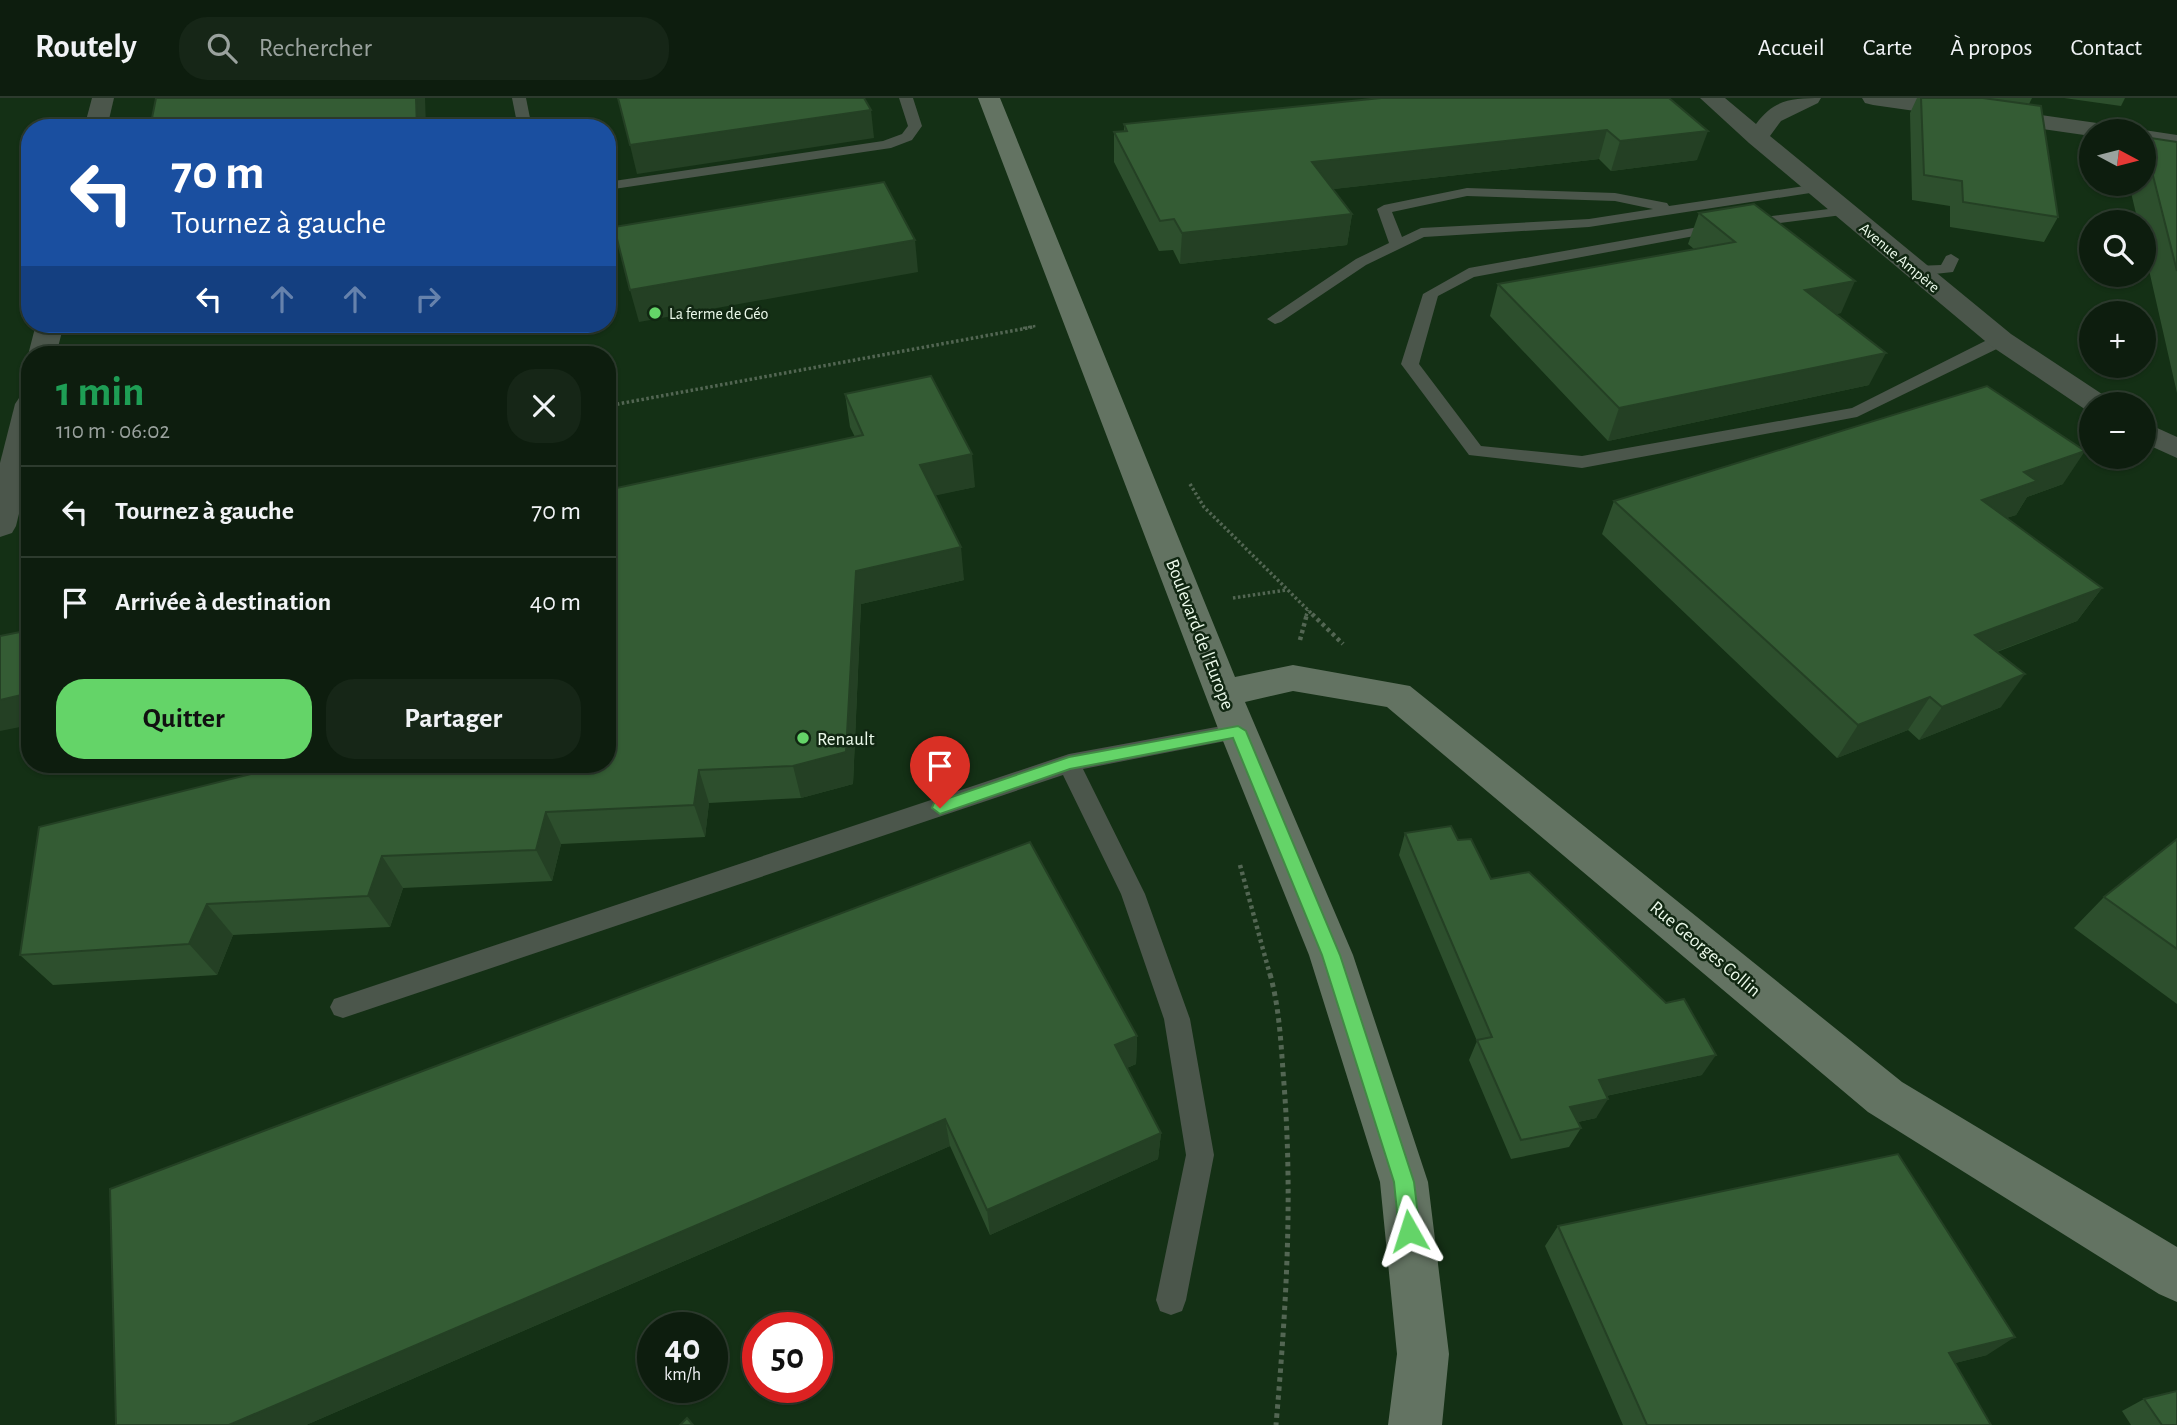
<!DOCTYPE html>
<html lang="fr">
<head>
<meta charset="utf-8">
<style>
	body { margin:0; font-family:"Alegreya Sans",sans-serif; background:#162617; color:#f1f3f6; height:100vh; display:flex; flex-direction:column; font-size:26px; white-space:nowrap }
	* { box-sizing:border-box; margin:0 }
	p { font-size:23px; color:#9aa29e }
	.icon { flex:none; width:38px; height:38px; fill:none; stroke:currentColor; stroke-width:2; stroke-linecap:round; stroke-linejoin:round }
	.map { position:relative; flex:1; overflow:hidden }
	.panel { position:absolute; left:21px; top:248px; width:595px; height:427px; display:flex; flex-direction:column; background:#0d1d0e; border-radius:28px; box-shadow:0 2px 5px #0004,0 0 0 2px #2d3b2e }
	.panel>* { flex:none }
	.guide { position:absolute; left:21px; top:21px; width:595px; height:214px; border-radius:28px; box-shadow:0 2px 5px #0004,0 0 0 2px #2d3b2e; background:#1a4fa0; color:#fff; overflow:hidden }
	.needle { width:46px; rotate:97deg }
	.buttons { position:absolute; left:2079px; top:21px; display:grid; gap:14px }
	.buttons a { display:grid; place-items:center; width:77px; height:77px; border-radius:50%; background:#0d1d0e; box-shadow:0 2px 5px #0004,0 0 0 2px #2d3b2e; font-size:35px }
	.speed { position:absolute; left:637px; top:1214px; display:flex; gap:14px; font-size:35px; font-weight:700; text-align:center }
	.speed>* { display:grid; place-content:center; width:91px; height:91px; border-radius:50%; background:#0d1d0e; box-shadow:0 2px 5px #0004,0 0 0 2px #2d3b2e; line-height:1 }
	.speed small { font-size:18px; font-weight:400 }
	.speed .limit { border:10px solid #d22; background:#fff; color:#111 }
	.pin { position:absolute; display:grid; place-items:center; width:60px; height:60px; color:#fff; margin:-72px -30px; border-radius:50% 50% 50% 0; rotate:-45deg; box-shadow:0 0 7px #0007 }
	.pin .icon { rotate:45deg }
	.me { position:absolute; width:77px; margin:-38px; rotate:354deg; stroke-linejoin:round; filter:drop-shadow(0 0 5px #0008) }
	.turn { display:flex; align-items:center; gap:24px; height:147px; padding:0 35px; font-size:32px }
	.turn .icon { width:91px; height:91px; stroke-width:2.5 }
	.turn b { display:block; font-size:49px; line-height:60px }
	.lanes { display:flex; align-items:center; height:66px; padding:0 35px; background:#0003; justify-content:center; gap:35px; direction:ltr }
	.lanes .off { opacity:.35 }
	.round { display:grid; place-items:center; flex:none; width:74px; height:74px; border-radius:28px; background:#162617 }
	.head { display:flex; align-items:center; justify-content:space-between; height:119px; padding:0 35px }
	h1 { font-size:42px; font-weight:700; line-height:52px; color:#1e9e55 }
	.cta { display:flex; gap:14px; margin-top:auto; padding:14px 35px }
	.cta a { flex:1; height:80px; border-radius:28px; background:#64d468; color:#111; font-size:28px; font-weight:700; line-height:80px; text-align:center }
	.cta a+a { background:#162617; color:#f1f3f6 }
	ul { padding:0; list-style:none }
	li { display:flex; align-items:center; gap:21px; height:91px; padding:0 35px; border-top:2px solid #2d3b2e }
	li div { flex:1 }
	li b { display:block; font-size:26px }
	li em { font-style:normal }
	header { display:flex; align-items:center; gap:42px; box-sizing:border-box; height:98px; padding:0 35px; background:#0d1d0e; border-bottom:2px solid #2d3b2e }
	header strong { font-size:33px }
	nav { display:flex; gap:38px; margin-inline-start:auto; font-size:24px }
	.search { width:490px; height:63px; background:#162617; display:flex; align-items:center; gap:18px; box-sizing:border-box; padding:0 24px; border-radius:28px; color:#9aa29e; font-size:26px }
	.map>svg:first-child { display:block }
	.built { fill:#143015; fill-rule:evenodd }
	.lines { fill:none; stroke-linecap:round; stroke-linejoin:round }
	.path-far3 { stroke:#536653; stroke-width:2.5; stroke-dasharray:2.5 2.5; stroke-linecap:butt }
	.path-far2 { stroke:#536653; stroke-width:3.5; stroke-dasharray:2.5 2.5; stroke-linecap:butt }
	.path-far1 { stroke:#536653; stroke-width:4.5; stroke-dasharray:3.5 3.5; stroke-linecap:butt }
	.path { stroke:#536653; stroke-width:5; stroke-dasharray:4.5 4.5; stroke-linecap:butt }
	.lane { fill:#4b564b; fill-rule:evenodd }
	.street { fill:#4b564b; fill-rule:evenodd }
	.secondary { fill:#637362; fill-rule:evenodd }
	.wall { fill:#2d4f2d }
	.shaded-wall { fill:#244024 }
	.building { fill:#345c34; stroke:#244024; stroke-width:2 }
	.route { fill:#64d468; stroke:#418a44; stroke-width:2 }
	.poi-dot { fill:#64d468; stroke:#112712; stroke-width:2.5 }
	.labels { text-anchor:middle; stroke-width:5; stroke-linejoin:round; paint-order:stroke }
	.far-street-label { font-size:16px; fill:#ecfaeb; stroke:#112712 }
	.far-poi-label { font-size:16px; fill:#ecfaeb; stroke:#112712; text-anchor:start }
	.street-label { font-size:19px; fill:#ecfaeb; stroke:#112712 }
	.poi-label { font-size:19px; fill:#ecfaeb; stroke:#112712; text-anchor:start }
</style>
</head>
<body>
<header>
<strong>Routely</strong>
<div class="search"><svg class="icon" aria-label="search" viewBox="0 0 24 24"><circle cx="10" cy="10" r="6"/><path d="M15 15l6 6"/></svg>Rechercher</div>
<nav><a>Accueil</a><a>Carte</a><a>À propos</a><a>Contact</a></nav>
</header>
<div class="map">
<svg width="2177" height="1327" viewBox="0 0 2177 1327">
	<rect width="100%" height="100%" fill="#112712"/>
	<path class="built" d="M0,0H2177V1327H0ZM30,30H607V226H30ZM2091,33H2144V86H2091ZM2091,124H2144V177H2091ZM2091,215H2144V268H2091ZM30,257H607V667H30ZM2091,306H2144V359H2091ZM653,1230H712V1290H653ZM758,1230H817V1290H758Z"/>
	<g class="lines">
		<polyline class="path-far3" points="1023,230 1036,228"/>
		<g class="path-far2">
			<polyline points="607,308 1033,229"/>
			<polyline points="1190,386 1204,409 1314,518"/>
			<polyline points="1233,500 1286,492"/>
			<polyline points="1306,518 1308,512"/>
		</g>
		<g class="path-far1">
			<polyline points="1312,516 1343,546"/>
			<polyline points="1300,542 1307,516"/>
			<polyline points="1240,767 1270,877"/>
		</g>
		<path class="path" d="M1270,876C1280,912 1281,949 1284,986C1293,1103 1286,1211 1276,1327"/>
		<g class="lane">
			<polygon points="512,0 526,0 532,30 518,30"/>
			<polygon points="899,0 913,0 922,28 912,42 891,50 607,92 607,84 883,43 902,36 908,28"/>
			<path d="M1818,86L1823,87L1825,90L1823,93L1589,129L1424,139L1366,167L1281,224L1275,226L1267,221L1356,161L1389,145L1377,111L1384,107L1467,90L1615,95L1667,105L1669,108ZM1467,98L1615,103L1653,111L1589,121L1421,130L1402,139L1392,114Z"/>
			<polygon points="1845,109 1850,110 1852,113 1850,116 1732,131 1474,179 1438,198 1419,266 1481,348 1582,358 1852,310 1995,238 2007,238 2009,242 2007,246 1857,319 1582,370 1469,357 1401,266 1423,196 1469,170 1732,123"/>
			<polygon points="1951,156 1959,161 1953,174 1916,178 1908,173 1916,168 1941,167 1946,158"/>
			<polygon points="1238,625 1246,627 1249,633 1246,639 1083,671 1145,796 1190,921 1214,1057 1186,1202 1182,1213 1171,1217 1160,1213 1156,1202 1186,1057 1164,921 1121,796 1063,677 343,920 334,917 330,909 334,901 1069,656"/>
		</g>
		<g class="street">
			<polygon points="92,0 114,0 107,30 84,30"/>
			<path d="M1700,0H1725L1756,26C1774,1 1793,0 1821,0L1818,5L1781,23L1770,38L2011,236L2108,300L2112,306H2091V313L2086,312L1991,248L1749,45Z"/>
			<polygon points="1862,0 1920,0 2104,26 2112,28 2116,33 2091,33 2091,38 1873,7 1865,5"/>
			<polygon points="2144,32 2177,37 2177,51 2144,46 2144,33 2139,33"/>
			<polygon points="36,226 64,226 56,257 30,257 30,260 28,257"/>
			<polygon points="30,297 30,371 16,428 12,435 0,439 0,365 15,306 19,300"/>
			<polygon points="2144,324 2177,339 2177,360 2144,345"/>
		</g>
		<polygon class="secondary" points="978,0 1000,0 1235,579 1293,567 1410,588 1902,984 2177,1149 2177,1204 2159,1196 1868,1014 1387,609 1293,593 1245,604 1353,857 1428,1084 1449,1256 1442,1327 1388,1327 1397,1256 1380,1084 1309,857 1219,633"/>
	</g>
	<g class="wall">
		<polygon points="1669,0 1697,62 1611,73 1599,61 1333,91 1352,116 1347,147 1180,166 1173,152 1159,153 1114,64 1114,34 1124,33 1124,26"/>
		<polygon points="1917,0 2032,0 2029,6 2058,119 2044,144 1950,129 1950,108 1912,102 1910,15"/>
		<polygon points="2064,0 2125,0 2121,8"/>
		<polygon points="2144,39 2177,44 2177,295 2144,150 2144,124 2138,124 2129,86 2144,86"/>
		<polygon points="1699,115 1841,215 1836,216 1869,287 1608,343 1490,218 1498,186 1694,151 1688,146"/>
		<polygon points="845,296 975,389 935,397 964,482 861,506 853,686 801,700 709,705 705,739 561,746 552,783 403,790 390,829 233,837 217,877 53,887 20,857 607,667 855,339 850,329"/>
		<polygon points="2063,386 2027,399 2016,417 2006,420 2102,490 2077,523 1997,554 2001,609 1919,642 1908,632 1837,660 1602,436 1614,403"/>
		<polygon points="1405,735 1458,742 1491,781 1702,977 1606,998 1596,1020 1578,1024 1581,1030 1569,1049 1511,1061 1469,962 1477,943 1399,757"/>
		<polygon points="2177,741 2177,906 2074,830 2104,799"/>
		<polygon points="1137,938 1136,966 1127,970 1161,1035 1158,1061 990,1137 950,1048 306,1327 116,1327"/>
		<polygon points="1558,1128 1987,1257 1955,1265 1991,1327 1623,1327 1545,1148"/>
		<polygon points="2144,1301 2177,1327 2131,1327 2122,1313"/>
	</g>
	<g class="shaded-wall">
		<polygon points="416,0 425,0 426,30 417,30"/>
		<polygon points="871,12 874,40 637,76 630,47"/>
		<polygon points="1607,32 1599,61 1308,94 1312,64"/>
		<polygon points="1708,33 1697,62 1611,73 1620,43"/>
		<polygon points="1352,116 1347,147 1180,166 1182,135"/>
		<polygon points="915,142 918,174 639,224 630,192"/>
		<polygon points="1855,183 1841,215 1792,224 1805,192"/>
		<polygon points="1886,255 1869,287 1608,343 1619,310"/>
		<polygon points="2085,353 2063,386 2027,399 2016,417 1961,435 1982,402 2024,374"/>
		<polygon points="972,356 975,389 924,400 920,367"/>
		<polygon points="961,449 964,482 861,506 853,686 801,700 793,668 856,473"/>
		<polygon points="2102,490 2077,523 1953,570 1975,537"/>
		<polygon points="2025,576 2001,609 1919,642 1942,609"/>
		<polygon points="30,595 30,627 0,633 0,602"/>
		<polygon points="1930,599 1908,632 1837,660 1858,627"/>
		<polygon points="699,672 709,705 705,739 694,707"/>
		<polygon points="546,714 561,746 552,783 536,752"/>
		<polygon points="382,758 403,790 390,829 368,798"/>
		<polygon points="207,806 233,837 217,877 189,846"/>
		<polygon points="1137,938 1136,966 1114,975 1115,947"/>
		<polygon points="1716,957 1702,977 1587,1002 1599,982"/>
		<polygon points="1608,1001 1596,1020 1559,1028 1570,1009"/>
		<polygon points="945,1021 950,1048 306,1327 229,1327"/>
		<polygon points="1161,1035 1158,1061 990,1137 987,1112"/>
		<polygon points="2015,1239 1987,1257 1924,1273 1949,1255"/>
	</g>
	<g class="building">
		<polygon points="156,0 416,0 417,30 150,30"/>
		<polygon points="618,0 864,0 871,12 630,47"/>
		<polygon points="1381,0 1669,0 1708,33 1620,43 1607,32 1312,64 1352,116 1182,135 1174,121 1160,123 1114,34 1127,33 1124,26"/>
		<polygon points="1921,0 1983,0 2041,8 2058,119 1963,104 1962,83 1924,77"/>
		<polygon points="2144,39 2177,44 2177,173 2144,42"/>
		<polygon points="884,84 915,142 630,192 614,129"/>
		<polygon points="1754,106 1855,183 1805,192 1886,255 1619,310 1498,186 1735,144 1699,115"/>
		<polygon points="931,278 972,356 920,367 961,449 856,473 846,654 793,668 699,672 694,707 546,714 536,752 382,758 368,798 207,806 189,846 20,857 39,729 287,667 607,667 607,392 863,337 845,296"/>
		<polygon points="1987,288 2085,353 2024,374 2037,383 1982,402 2102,490 1975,537 2025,576 1942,609 1930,599 1858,627 1614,403"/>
		<polygon points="30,532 30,595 0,602 0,538"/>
		<polygon points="1451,728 1458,742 1471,741 1491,781 1529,774 1666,905 1684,901 1716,957 1599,982 1608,1001 1570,1009 1581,1030 1521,1042 1477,942 1492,939 1405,735"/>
		<polygon points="2177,741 2177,851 2104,799"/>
		<polygon points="1030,744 1137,938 1115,947 1161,1035 987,1112 945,1021 229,1327 116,1327 110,1091"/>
		<polygon points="1898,1056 2015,1239 1949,1255 1991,1327 1647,1327 1558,1128"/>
		<polygon points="2177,1293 2177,1327 2162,1327 2144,1301"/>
		<polygon points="687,1320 693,1327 680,1327"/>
	</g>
	<polygon class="route" points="1238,628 1246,633 1340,857 1414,1084 1420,1133 1417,1140 1409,1143 1402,1140 1399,1133 1394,1084 1322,857 1233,640 1070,671 940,716 932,710 934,705 1069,659"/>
	<g class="poi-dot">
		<circle cx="655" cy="215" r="7"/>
		<circle cx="803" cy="640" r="7"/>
	</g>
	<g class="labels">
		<g class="far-street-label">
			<text transform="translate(1900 159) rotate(40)" y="6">Avenue Ampère</text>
		</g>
		<g class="far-poi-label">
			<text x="669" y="221">La ferme de Géo</text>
		</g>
		<g class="street-label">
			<text transform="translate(1201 536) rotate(69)" y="7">Boulevard de l'Europe</text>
			<text transform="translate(1706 850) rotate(40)" y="7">Rue Georges Collin</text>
		</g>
		<g class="poi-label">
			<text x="817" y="647">Renault</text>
		</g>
	</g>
</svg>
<div class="buttons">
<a><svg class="needle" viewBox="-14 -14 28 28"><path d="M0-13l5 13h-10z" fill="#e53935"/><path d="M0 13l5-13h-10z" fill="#9aa29e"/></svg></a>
<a><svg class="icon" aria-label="search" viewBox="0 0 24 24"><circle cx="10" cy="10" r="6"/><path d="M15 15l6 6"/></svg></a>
<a>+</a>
<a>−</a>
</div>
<div class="speed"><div>40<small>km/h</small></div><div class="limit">50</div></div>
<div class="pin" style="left:940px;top:710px;background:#d93025"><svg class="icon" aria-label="arrive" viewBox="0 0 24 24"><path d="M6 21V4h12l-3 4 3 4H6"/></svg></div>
<svg class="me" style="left:1409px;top:1133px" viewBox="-20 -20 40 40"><path d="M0-17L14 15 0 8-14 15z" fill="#64d468" stroke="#fff" stroke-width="4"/></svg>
<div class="guide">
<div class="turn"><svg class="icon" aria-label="left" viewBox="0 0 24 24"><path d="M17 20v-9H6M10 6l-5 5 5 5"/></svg><div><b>70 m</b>Tournez à gauche</div></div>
<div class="lanes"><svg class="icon" aria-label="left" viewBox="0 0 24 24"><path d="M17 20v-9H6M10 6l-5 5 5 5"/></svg><svg class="icon off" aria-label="ahead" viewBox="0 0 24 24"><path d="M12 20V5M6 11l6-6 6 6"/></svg><svg class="icon off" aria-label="ahead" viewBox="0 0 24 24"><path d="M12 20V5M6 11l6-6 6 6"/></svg><svg class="icon off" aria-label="right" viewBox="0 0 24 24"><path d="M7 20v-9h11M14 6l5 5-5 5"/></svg></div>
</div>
<section class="panel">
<div class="head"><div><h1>1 min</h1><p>110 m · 06:02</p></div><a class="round"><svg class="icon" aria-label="close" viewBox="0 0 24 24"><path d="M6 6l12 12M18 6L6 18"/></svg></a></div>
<ul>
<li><svg class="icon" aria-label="left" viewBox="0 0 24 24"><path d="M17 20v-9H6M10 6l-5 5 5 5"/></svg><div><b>Tournez à gauche</b></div><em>70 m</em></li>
<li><svg class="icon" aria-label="arrive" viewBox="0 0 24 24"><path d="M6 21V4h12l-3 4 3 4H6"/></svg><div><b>Arrivée à destination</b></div><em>40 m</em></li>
</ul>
<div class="cta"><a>Quitter</a><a>Partager</a></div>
</section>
</div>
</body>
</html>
